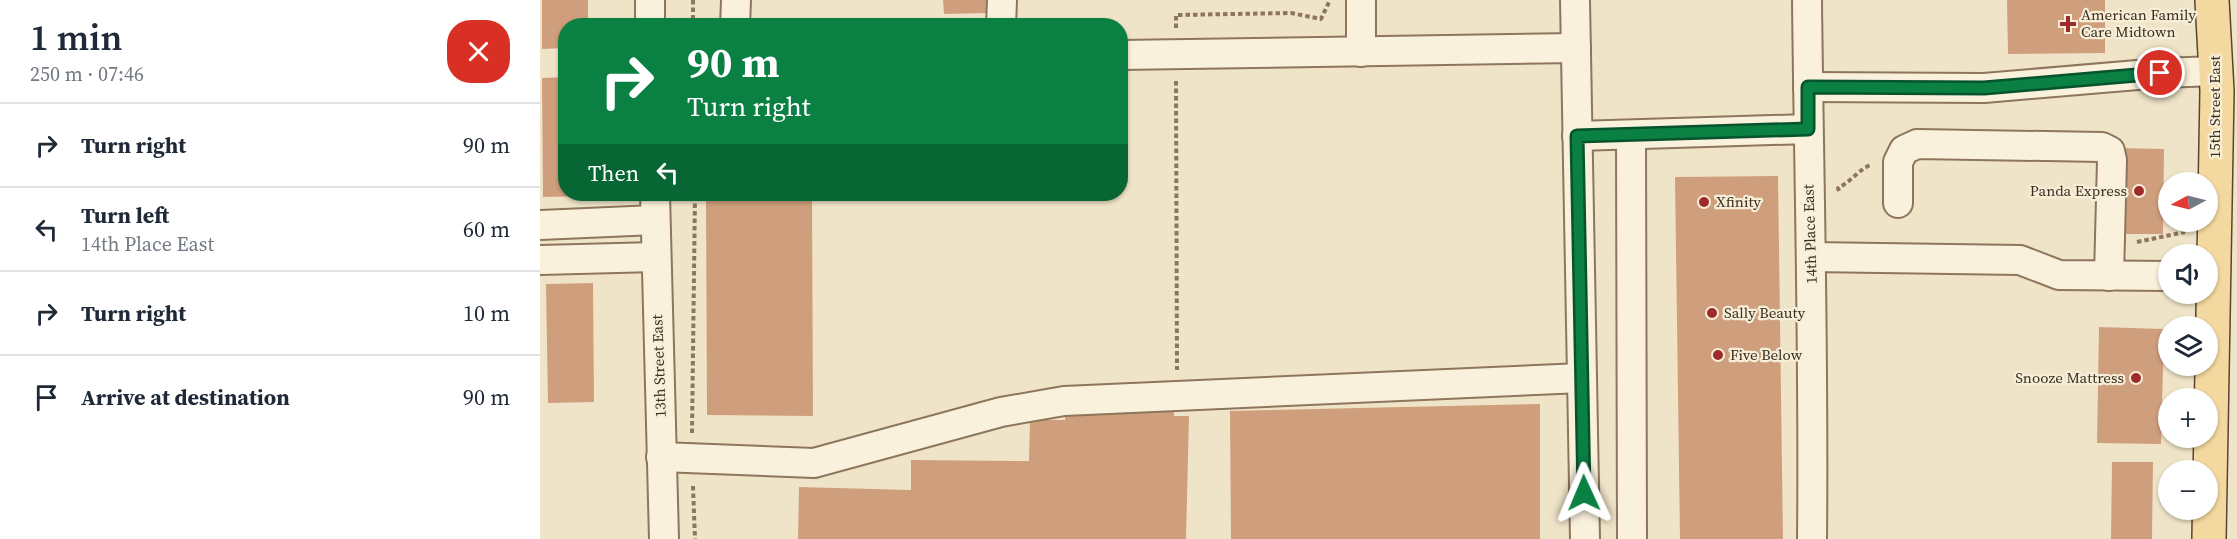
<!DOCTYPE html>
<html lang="en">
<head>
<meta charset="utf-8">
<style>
	body { margin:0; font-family:"Source Serif 4",serif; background:#f6f6f7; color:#1f2937; height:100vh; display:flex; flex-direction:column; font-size:22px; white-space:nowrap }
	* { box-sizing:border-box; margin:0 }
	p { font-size:20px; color:#747a83 }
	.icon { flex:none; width:33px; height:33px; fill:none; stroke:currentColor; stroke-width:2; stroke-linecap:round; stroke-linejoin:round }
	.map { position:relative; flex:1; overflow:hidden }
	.drawer { display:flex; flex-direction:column; background:#fff; width:540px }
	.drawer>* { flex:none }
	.guide { position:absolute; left:18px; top:18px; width:570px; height:183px; border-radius:24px; box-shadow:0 2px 4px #0004; background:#0b8043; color:#fff; overflow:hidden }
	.needle { width:39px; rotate:263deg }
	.fabs { position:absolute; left:1618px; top:172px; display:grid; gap:12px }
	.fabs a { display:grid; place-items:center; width:60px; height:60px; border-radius:50%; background:#fff; box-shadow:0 2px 4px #0004; font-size:30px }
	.pin { position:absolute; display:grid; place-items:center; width:51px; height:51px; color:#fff; margin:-26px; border:3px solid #fff; border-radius:50%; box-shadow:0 2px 6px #0007 }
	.me { position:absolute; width:66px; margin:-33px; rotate:359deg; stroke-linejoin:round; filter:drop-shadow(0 0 4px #0008) }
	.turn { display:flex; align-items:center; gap:21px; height:126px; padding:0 30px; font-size:27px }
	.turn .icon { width:78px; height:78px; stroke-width:2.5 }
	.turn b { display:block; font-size:42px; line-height:51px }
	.then { display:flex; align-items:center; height:57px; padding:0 30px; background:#0003; gap:12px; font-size:22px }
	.round { display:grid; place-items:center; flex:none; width:63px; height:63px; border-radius:24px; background:#f6f6f7 }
	.headline { display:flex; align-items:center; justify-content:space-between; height:102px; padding:0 30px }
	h1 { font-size:36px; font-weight:600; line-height:45px }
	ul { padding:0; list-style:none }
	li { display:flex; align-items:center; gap:18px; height:84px; padding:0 30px; border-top:2px solid #e0e1e3 }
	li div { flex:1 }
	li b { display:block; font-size:22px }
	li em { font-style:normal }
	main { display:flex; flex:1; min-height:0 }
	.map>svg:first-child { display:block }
	.building { fill:#cf9f7d }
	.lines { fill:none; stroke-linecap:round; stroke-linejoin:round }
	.minor-casing { stroke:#8d765c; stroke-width:32 }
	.major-casing { stroke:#5b4430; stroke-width:36 }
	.path { stroke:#8d765c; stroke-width:4; stroke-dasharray:4.5 3; stroke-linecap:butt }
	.minor { stroke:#faf1dc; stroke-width:28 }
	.major { stroke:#f3d9a0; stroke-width:33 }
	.route-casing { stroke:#07532c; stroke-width:15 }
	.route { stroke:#0b8043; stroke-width:10 }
	.poi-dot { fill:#9e2a2b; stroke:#f7eed8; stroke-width:2 }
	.labels { text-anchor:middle; stroke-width:4.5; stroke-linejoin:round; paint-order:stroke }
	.poi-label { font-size:15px; fill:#3d2e20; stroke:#f7eed8; text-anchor:start }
	.street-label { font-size:15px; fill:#3d2e20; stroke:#f7eed8 }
</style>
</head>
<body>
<main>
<section class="drawer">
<div class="headline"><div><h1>1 min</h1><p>250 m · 07:46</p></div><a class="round" style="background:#d93025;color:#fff"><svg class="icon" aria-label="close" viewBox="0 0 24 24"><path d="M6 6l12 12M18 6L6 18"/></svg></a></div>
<ul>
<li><svg class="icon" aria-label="right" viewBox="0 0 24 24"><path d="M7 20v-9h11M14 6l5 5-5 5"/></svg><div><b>Turn right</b></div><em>90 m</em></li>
<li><svg class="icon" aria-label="left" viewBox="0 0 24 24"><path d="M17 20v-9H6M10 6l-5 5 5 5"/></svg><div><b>Turn left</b><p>14th Place East</p></div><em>60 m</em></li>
<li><svg class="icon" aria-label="right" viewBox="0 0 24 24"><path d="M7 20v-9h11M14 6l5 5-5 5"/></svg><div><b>Turn right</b></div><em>10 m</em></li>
<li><svg class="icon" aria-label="arrive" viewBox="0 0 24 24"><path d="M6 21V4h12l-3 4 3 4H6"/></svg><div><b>Arrive at destination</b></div><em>90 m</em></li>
</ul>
</section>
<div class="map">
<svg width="1697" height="539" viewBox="0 0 1697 539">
	<rect width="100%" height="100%" fill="#f0e4c8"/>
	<g class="building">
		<polygon points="2,0 48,0 48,26 26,26 26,48 2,49"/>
		<polygon points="403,0 452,0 452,13 404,14"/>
		<polygon points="1467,0 1565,0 1565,53 1468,54"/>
		<polygon points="26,77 26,194 49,194 49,196 3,197 2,78"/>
		<polygon points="1575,148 1624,149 1623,234 1575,234"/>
		<polygon points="1238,176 1243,539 1140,539 1135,177"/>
		<polygon points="166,194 272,194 273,416 167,415"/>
		<polygon points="53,283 54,402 8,403 6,284"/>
		<polygon points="1559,327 1624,329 1621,444 1557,443"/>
		<polygon points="525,403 634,404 634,416 649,416 646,539 258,539 259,487 371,490 371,460 489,461 490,420 525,420"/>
		<polygon points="1000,404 1000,539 691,539 690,411"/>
		<polygon points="1572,462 1613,462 1612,539 1571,539"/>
	</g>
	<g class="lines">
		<g class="minor-casing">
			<g id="minor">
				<polyline points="110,0 110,26"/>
				<polyline points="1035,0 1045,539"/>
				<path d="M1267,0C1269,180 1274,359 1272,539"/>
				<polyline points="195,26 196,0"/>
				<polyline points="461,26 462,0"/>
				<polyline points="821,52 821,0"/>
				<polyline points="580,55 1036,48"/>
				<polyline points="1268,87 1444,88 1621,73 1676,71"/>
				<polyline points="1091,135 1092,539"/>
				<polyline points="1037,136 1268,129"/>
				<polyline points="115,194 124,539"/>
				<polyline points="1358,203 1358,162 1364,150 1377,144 1562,147 1570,151 1572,160 1569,276"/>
				<polyline points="0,225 115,220"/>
				<polyline points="1271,257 1480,260 1519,275 1629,276"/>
				<polyline points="0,260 116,257"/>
				<polyline points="121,457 274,463 461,412 524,401 1042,378"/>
			</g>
		</g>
		<g class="major-casing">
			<polyline id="major" points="1669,539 1677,91 1672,0"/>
		</g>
		<g class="path">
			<polyline points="153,0 153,26"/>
			<polyline points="636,28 636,15 751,13 781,19 790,0"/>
			<polyline points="636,81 637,370"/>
			<path d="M1299,191L1298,188C1311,182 1320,168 1331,165"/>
			<polyline points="1597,242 1645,232"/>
			<polyline points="152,433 155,194"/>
			<polyline points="153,486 155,539"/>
		</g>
		<use href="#minor" class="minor"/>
		<use href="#major" class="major"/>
	</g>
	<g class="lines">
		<g class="route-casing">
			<polyline id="route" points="1044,493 1037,136 1268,129 1268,87 1444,88 1620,73"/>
		</g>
		<use href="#route" class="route"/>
	</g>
	<g class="poi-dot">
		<path d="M1525 15h6v6h6v6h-6v6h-6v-6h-6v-6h6z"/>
		<circle cx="1599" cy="191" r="6"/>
		<circle cx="1164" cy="202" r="6"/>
		<circle cx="1172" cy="313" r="6"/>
		<circle cx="1178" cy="355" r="6"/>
		<circle cx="1596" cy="378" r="6"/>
	</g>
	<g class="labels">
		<g class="poi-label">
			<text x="1541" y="20">American Family<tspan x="1541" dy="17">Care Midtown</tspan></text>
			<text x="1587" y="196" text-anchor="end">Panda Express</text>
			<text x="1176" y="207">Xfinity</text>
			<text x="1184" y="318">Sally Beauty</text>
			<text x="1190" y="360">Five Below</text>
			<text x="1584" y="383" text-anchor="end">Snooze Mattress</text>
		</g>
		<g class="street-label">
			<text transform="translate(1675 107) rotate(-90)" y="5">15th Street East</text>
			<text transform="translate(1270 234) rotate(-92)" y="5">14th Place East</text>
			<text transform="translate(119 366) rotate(-92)" y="5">13th Street East</text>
		</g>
	</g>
</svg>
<div class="fabs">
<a><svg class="needle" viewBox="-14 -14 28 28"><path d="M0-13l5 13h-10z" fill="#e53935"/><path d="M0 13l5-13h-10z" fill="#747a83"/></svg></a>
<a><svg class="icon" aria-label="sound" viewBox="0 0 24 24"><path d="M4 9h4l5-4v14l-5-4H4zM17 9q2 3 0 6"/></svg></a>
<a><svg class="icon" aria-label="layers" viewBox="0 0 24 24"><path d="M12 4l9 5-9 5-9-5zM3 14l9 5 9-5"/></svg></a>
<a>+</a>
<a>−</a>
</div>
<div class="pin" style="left:1620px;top:73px;background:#d93025"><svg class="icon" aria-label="arrive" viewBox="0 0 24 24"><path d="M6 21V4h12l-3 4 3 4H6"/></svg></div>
<svg class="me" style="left:1044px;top:493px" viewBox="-20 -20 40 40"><path d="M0-17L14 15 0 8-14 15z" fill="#0b8043" stroke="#fff" stroke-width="4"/></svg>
<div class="guide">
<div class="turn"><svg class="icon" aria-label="right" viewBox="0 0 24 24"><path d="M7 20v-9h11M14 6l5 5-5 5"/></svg><div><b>90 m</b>Turn right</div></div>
<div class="then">Then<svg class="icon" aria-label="left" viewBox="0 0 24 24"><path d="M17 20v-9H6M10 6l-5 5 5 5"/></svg></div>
</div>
</div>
</main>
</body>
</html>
